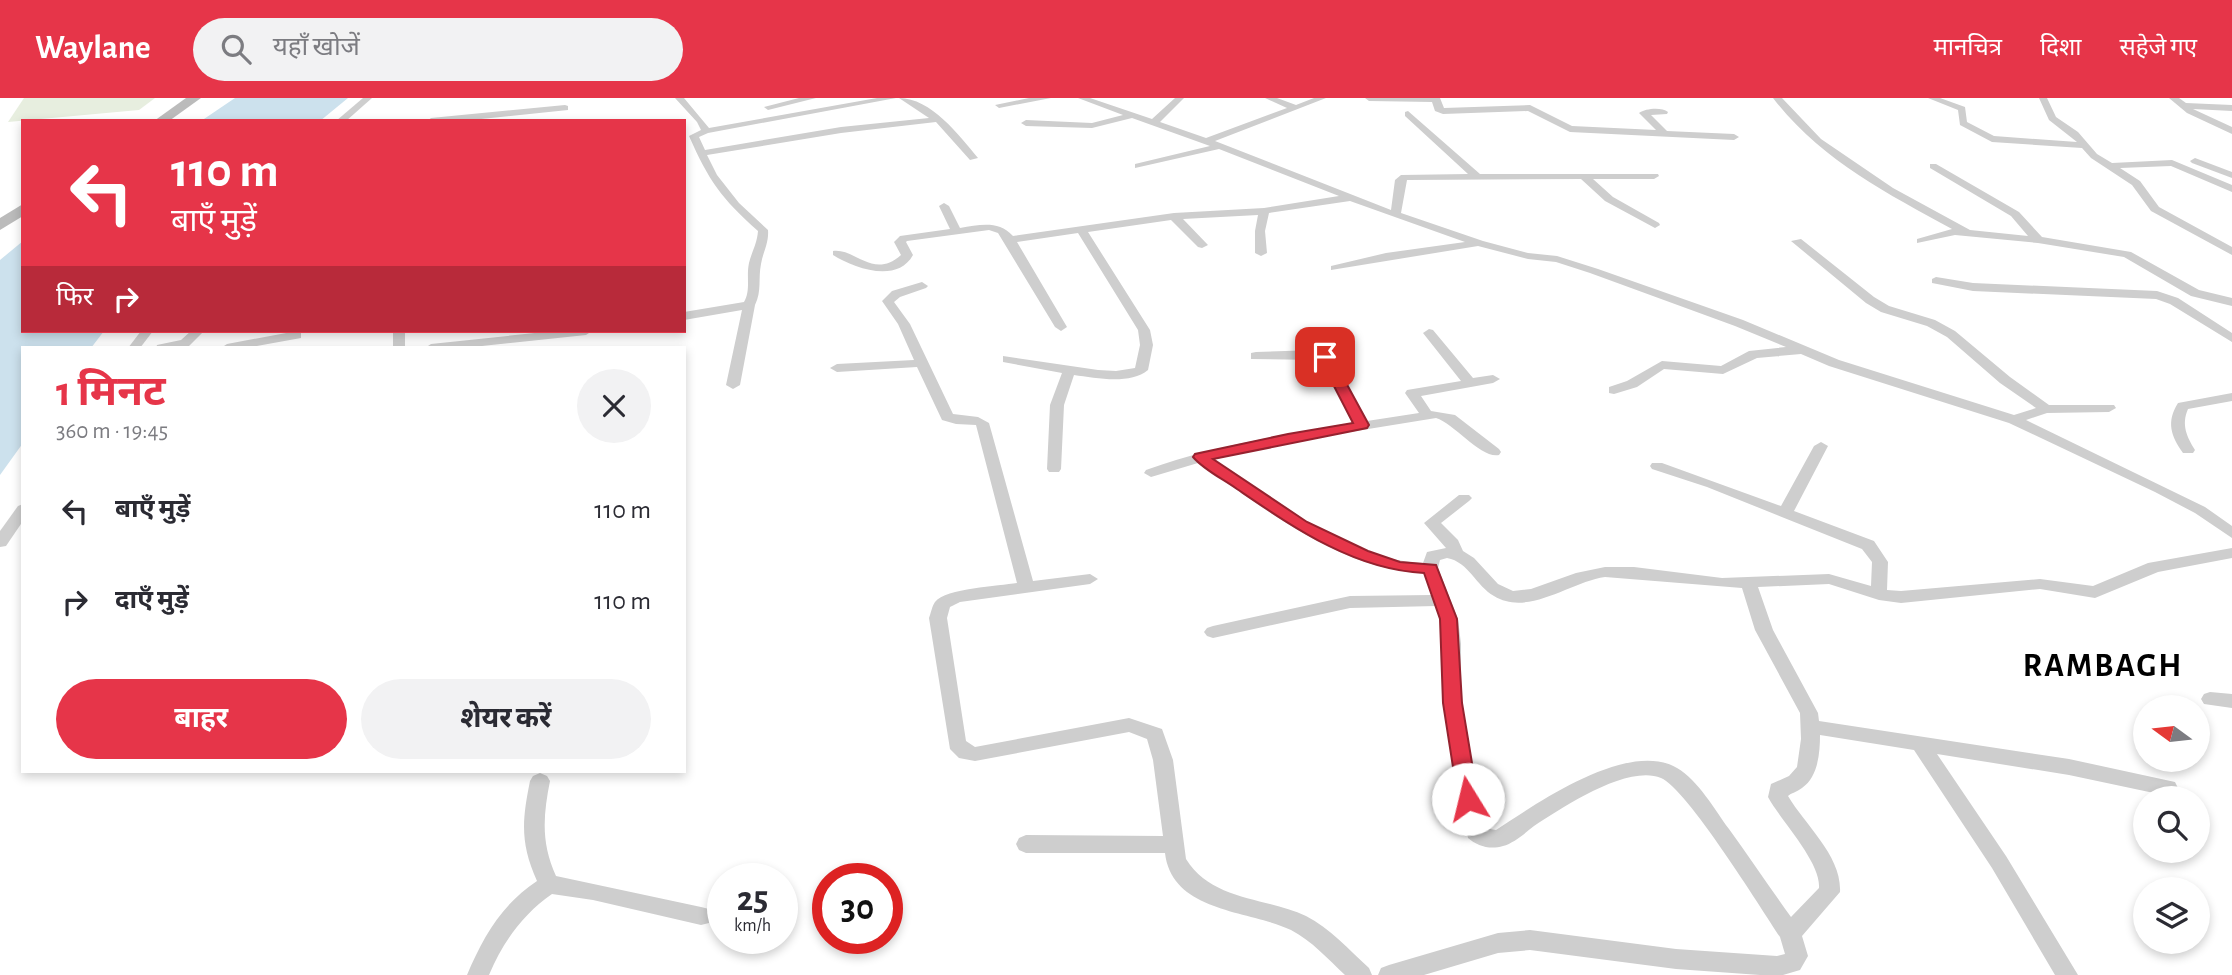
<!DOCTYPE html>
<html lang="hi">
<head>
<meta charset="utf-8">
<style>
	body { margin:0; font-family:"Alegreya Sans","Noto Sans Devanagari",sans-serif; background:#f2f2f3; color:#2b2b33; height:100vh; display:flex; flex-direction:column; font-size:26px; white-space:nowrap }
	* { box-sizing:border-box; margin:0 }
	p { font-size:23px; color:#7c7c81 }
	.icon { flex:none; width:38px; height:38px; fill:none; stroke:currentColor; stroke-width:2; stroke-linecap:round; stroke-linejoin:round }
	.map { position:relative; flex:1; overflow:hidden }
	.drawer { position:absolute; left:21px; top:248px; width:665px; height:427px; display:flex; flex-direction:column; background:#fff; border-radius:0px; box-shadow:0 4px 10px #0003 }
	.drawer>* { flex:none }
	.banner { position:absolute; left:21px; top:21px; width:665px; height:214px; border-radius:0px; box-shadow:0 4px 10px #0003; background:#e63549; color:#fff; overflow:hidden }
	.needle { width:46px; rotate:285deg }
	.tools { position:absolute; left:2133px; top:597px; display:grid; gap:14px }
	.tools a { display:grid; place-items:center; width:77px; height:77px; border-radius:50%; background:#fff; box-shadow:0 4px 10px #0003; font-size:35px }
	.speed { position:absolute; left:707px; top:765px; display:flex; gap:14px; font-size:35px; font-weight:700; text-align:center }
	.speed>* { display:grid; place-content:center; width:91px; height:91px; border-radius:50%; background:#fff; box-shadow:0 4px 10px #0003; line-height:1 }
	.speed small { font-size:18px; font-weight:400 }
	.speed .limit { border:10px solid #d22; background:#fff; color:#111 }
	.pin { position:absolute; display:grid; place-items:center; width:60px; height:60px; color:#fff; margin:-30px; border-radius:14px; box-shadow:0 4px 10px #0006 }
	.me { position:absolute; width:77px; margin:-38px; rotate:351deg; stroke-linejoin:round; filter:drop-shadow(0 0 5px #0008) }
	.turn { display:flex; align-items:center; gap:24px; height:147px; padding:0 35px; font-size:32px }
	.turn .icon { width:91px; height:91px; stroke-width:2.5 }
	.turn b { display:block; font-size:49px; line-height:60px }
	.then { display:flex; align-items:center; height:66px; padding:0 35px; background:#0003; gap:14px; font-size:26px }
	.round { display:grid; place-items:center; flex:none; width:74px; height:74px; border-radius:37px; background:#f2f2f3 }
	.overview { display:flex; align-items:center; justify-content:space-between; height:119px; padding:0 35px }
	h1 { font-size:42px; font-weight:700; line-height:52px; color:#e63549 }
	.action { display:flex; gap:14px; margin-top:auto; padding:14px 35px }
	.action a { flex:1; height:80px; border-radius:42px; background:#e63549; color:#fff; font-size:28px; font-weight:700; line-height:80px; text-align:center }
	.action a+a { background:#f2f2f3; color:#2b2b33 }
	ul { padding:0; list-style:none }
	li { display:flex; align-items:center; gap:21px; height:91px; padding:0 35px }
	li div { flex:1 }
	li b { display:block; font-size:26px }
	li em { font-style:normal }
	header { display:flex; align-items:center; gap:42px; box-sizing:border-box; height:98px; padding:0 35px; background:#e63549; color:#fff }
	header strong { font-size:33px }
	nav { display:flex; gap:38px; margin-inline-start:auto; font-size:24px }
	.search { width:490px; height:63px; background:#f2f2f3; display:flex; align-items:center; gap:18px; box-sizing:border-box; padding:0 24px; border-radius:38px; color:#7c7c81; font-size:26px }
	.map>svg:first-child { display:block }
	.green { fill:#e7eedf }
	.water { fill:#cce1ed }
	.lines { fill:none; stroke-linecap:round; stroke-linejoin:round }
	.street { fill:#cecece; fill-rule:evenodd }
	.secondary { fill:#bbb; fill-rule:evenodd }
	.route { fill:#e63549; stroke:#96222f; stroke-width:2 }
	.labels { text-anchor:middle; stroke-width:7; stroke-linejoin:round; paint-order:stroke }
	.district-label { font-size:33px; font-weight:bold; letter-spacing:2px; fill:#000; stroke:#fff }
</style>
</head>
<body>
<header>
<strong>Waylane</strong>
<div class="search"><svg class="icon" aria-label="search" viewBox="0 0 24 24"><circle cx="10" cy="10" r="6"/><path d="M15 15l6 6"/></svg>यहाँ खोजें</div>
<nav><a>मानचित्र</a><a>दिशा</a><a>सहेजे गए</a></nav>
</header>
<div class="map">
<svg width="2232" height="877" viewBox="0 0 2232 877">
	<rect width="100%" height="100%" fill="#fff"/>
	<polygon class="green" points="24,0 155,0 139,12 8,24"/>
	<g class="water">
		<polygon points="235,0 348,0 320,23 201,23"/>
		<polygon points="23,143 23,233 104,233 91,250 23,250 23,345 0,377 0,162"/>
	</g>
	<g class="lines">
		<g class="street">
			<polygon points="363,0 372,0 346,23 336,23"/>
			<path d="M675,0H684L709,30L877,0H896L708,35L699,39L705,52L841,29L929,20L899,0C931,0 959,37 978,60L970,62L936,24L841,35L707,57L717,77L739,105L768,132C769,145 763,154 761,166C758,181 762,193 755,207L740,287L733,291L726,287L742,212L684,222V214L744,204C751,192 746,179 749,165C752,153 757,146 758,133C721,100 709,83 689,38L701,32L697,24Z"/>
			<polygon points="799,0 816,0 768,12 764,9"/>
			<polygon points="1029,0 1051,0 999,10 995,7"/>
			<path d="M1078,0H1090L1152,21L1175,0H1184L1160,24L1206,40L1287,10L1265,0H1277L1296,7L1314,0H1326L1215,43L1391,112L1395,82L1401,77L1468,76L1405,18V14L1408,13L1480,76H1658L1659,78L1654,81H1593L1613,99L1659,125L1660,127L1655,130L1605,103L1581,81L1407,82L1401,115L1483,143L1528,155L1557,158L1598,171L1743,222L1839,262L2014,317L2036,310L2000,285L1947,239L1927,228L1881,214L1866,205L1791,143L1801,141L1874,199L1889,208L1935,222L1955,233L2010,279L2049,307H2114L2116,310L2109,314L2047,315L2026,322L2205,409L2232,428V440L2195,415L2155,394L2009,325L1829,268L1801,256L1757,260L1723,276L1664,271L1637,289L1614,296L1609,295V289L1627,283L1662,263L1721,268L1749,253L1786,249L1735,228L1590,175L1556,164L1528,161L1478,148L1331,172V168L1386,155L1465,144L1350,103L1269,115L1265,133L1267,155L1261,158L1255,155V133L1258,117L1183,121L1208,147L1202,150L1198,149L1171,122L1088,134L1150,232L1153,247L1148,272C1130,287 1096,280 1074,277L1064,307L1061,371L1059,374H1049L1047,371L1050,307L1062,275L1003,264V258L1098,272L1116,273L1135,270L1140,247L1138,232L1078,135L1017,144L1067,229L1061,233L1055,229L998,135L989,132L907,143L906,144L913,157C897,186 854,170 833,157V153C856,150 873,182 901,157L894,144L900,138L950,131L939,108L944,105L949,108L960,130C980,127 998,122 1013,138L1174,115L1264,110L1339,98L1219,51L1135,70V66L1210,48L1132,20L1092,30L1026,28L1021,25L1026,22L1092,25L1123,17Z"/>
			<path d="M1365,0H1440L1444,10L1530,7L1572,28L1656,32L1639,15C1646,10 1662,9 1668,14L1667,16L1651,17L1667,33L1734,36L1739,39L1734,42L1570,34L1528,13L1443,16L1435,13L1432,4L1369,3Z"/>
			<path d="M1773,0H1782L1821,41L1893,90L1970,132L2028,138L2011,118L1930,70V66H1936L2019,114L2042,139L2131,154L2199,192L2232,200V208L2191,198L2124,159L2038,145L1955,137L1917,145V141L1952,131C1886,95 1820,61 1773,0Z"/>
			<polygon points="1928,0 1940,0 1965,9 1967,24 1994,38 2077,44 2049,22 2039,0 2047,0 2056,19 2078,34 2097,56 2112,65 2172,62 2232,87 2232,94 2171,68 2120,70 2140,83 2159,109 2232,149 2232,157 2151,113 2132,87 2091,60 2082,50 1992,44 1960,27 1958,12"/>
			<polygon points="2169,0 2179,0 2186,5 2232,7 2232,13 2193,11 2232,29 2232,36 2187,15"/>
			<polygon points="565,7 568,8 568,12 462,23 427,23 431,20"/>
			<polygon points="2195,60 2232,74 2232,80 2192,65 2190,63"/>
			<polygon points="1936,179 1973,185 2157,193 2178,200 2232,235 2232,244 2170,206 2156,201 1973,193 1932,185 1932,181"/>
			<path d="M922,184L928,188L926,190L900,199L894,204L910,226L953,316L978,319L989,325L1033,483L1090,476L1098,481L1090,486L960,504L950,509L947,520L966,643L975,649L1129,620L1162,631L1173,662L1186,761C1212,803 1265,799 1306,818C1330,830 1349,852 1369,870L1372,877H1345C1328,861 1312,843 1291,832C1250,812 1172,815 1165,755H1026L1019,752L1016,746L1019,740L1026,737L1163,738L1153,662L1147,641L1129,634L975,663L959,660L950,651L929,520C931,515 932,508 935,504C946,490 999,488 1017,485L976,327L956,326L942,322L917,269L837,274L830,270L837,266L914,262L898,226L882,203L892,193Z"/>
			<path d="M1429,231L1433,232L1473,280L1493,277L1500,281L1493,285L1421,298L1431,313L1455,317L1499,351L1501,354L1499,357C1481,361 1455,326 1436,320L1288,344L1212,362C1273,402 1348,462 1423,465L1427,454L1446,450L1424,425L1459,397H1469L1472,400L1469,403L1441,425L1458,442L1463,453L1474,460L1498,486L1513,493L1531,491L1576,475L1605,469H1634L1722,480L1829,476L1871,488L1872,464L1862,451L1707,389L1652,371L1650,368L1652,365H1662L1781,408L1814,348L1821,344L1828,348L1794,413L1874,443L1888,464L1887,492L1901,493L2040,481L2093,488L2148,465L2232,450V460L2158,474L2095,500L2040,491L1901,505L1879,502L1829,486L1758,489L1773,532L1818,615L1819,623L2069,661L2175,684L2178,690L2175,696L2168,698L2069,677L1937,656L2006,758L2078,877H2055L1992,770L1914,652L1820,637C1820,655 1818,679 1802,690C1797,694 1791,695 1788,698C1805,727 1842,758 1840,794L1802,838L1808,858L1800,872L1783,877H1760L1676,871L1530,852L1498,855L1424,877H1378L1381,870L1389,867L1498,835L1530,832L1676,851L1777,858L1785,856L1780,839C1760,809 1687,691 1661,680C1627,666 1562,710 1534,728C1525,735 1514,745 1503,748C1490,752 1477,748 1468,740L1443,605V546L1440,521L1436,508L1350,510L1213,540L1207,538L1204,534L1207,530L1213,528L1350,498L1432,497L1424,475C1339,472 1265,410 1198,365L1151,379L1144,375L1146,372C1213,348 1284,336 1354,325L1320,262L1251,261V255L1256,254L1316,252L1330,256L1367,323L1419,315L1405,295L1407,292L1461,283L1423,235ZM1447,460C1469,464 1476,488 1494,498C1528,519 1570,484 1605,479L1742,490L1755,532L1800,615L1801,641L1797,669L1789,678L1771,686L1768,699C1781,723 1821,764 1819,790L1791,819C1770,790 1750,760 1729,731C1714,711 1699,683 1677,670C1628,641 1536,706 1496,732L1484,730L1461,605V546L1458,521L1438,470L1440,462Z"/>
			<polygon points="141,233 153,233 140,250 128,250"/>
			<polygon points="191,233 204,233 189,248 156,250 157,247 181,242"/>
			<polygon points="297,233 301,234 301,240 246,250 221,250 227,246"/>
			<rect x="393" y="233" width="12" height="17"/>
			<polygon points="554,233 592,233 586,237 463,250 425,250 431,246"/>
			<path d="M2232,295V303L2188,311C2181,327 2187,339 2195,352L2193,355H2183C2171,338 2166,324 2178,305Z"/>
			<polygon points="23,406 23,423 6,448 0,449 0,433 18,408"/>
			<polygon points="2210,594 2232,596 2232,610 2204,606 2201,601 2204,596"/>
			<path d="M540,675L547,678L550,683C543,718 541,745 556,778L701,809L709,811L712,818L709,825L701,827L593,802L552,796C523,816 503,844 489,877H467C483,839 502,806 537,783C520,745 522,723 530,683L533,678Z"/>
		</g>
		<g class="secondary">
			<polygon points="186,0 201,0 169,23 154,23"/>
			<polygon points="23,106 23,118 0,132 0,120"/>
		</g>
	</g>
	<path class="route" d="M1325,255L1332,259L1369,327L1367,330L1213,361L1307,424L1368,453L1400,464L1436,467L1457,521L1462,605L1478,701L1475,706L1468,709L1461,706L1458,701L1443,605L1440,521L1424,475C1354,472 1293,429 1237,391C1223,381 1204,372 1193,359L1195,356L1288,336L1353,325L1319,259Z"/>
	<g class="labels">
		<g class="district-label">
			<text x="2103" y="578">RAMBAGH</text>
		</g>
	</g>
</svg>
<div class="tools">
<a><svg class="needle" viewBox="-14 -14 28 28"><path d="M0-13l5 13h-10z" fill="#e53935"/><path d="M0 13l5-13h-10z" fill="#7c7c81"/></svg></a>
<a><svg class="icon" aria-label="search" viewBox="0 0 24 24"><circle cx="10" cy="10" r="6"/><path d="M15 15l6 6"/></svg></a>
<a><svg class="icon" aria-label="layers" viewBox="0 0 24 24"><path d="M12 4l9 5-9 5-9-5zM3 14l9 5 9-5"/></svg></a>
</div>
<div class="speed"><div>25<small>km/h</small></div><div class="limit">30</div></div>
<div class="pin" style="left:1325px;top:259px;background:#d93025"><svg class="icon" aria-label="arrive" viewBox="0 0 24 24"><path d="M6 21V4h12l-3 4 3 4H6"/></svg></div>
<svg class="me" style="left:1468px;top:701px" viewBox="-20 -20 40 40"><circle r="19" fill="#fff"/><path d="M0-13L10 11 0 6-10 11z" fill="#e63549"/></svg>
<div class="banner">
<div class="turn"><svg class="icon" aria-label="left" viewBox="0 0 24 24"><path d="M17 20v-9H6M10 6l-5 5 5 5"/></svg><div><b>110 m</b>बाएँ मुड़ें</div></div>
<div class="then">फिर<svg class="icon" aria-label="right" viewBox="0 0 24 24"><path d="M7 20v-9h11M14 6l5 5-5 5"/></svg></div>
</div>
<section class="drawer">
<div class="overview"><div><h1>1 मिनट</h1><p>360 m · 19:45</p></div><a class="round"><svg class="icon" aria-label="close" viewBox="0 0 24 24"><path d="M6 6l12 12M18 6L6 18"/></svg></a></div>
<ul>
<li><svg class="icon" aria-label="left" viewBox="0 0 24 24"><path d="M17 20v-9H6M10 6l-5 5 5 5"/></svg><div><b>बाएँ मुड़ें</b></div><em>110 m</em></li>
<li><svg class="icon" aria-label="right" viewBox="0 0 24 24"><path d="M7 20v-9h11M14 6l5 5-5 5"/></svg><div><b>दाएँ मुड़ें</b></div><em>110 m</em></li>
</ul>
<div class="action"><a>बाहर</a><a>शेयर करें</a></div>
</section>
</div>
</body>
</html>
